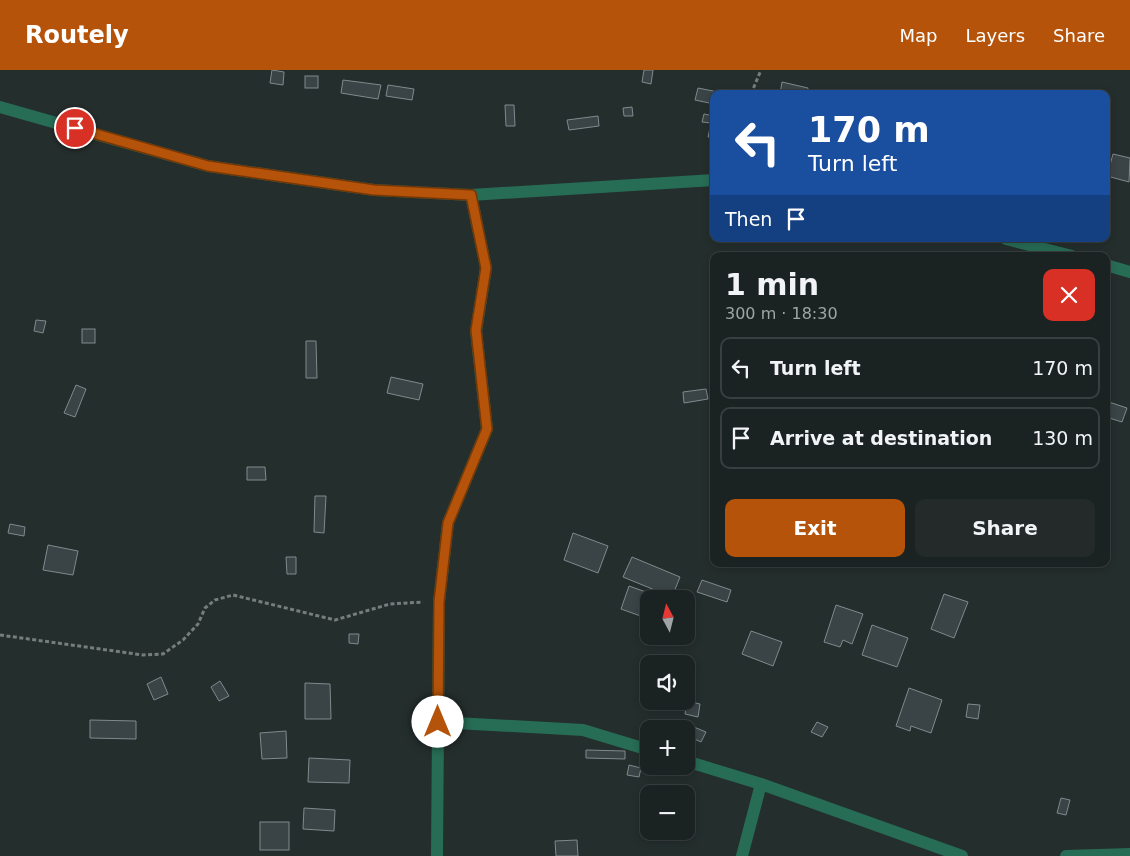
<!DOCTYPE html>
<html lang="en">
<head>
<meta charset="utf-8">
<style>
	body { margin:0; font-family:"DejaVu Sans",sans-serif; background:#242a2a; color:#f1f3f6; height:100vh; display:flex; flex-direction:column; font-size:19px; white-space:nowrap }
	* { box-sizing:border-box; margin:0 }
	p { font-size:16px; color:#a0a4a5 }
	.icon { flex:none; width:28px; height:28px; fill:none; stroke:currentColor; stroke-width:2; stroke-linecap:round; stroke-linejoin:round }
	.map { position:relative; flex:1; overflow:hidden }
	.panel { position:absolute; left:710px; top:182px; width:400px; height:315px; display:flex; flex-direction:column; background:#1b2222; border-radius:10px; box-shadow:0 2px 8px #0003,0 0 0 1px #393f40 }
	.panel>* { flex:none }
	.banner { position:absolute; left:710px; top:20px; width:400px; height:152px; border-radius:10px; box-shadow:0 2px 8px #0003,0 0 0 1px #393f40; background:#1a4fa0; color:#fff; overflow:hidden }
	.needle { width:32px; rotate:353deg }
	.tools { position:absolute; left:640px; top:520px; display:grid; gap:10px }
	.tools a { display:grid; place-items:center; width:55px; height:55px; border-radius:10px; background:#1b2222; box-shadow:0 2px 8px #0003,0 0 0 1px #393f40; font-size:25px }
	.pin { position:absolute; display:grid; place-items:center; width:42px; height:42px; color:#fff; margin:-21px; border:2px solid #fff; border-radius:50%; box-shadow:0 1px 5px #0007 }
	.me { position:absolute; width:55px; margin:-28px; rotate:0deg; stroke-linejoin:round; filter:drop-shadow(0 0 4px #0008) }
	.turn { display:flex; align-items:center; gap:18px; height:105px; padding:0 15px; font-size:22px }
	.turn .icon { width:65px; height:65px; stroke-width:2.5 }
	.turn b { display:block; font-size:35px; line-height:42px }
	.then { display:flex; align-items:center; height:48px; padding:0 15px; background:#0003; gap:10px; font-size:19px }
	.round { display:grid; place-items:center; flex:none; width:52px; height:52px; border-radius:10px; background:#242a2a }
	.head { display:flex; align-items:center; justify-content:space-between; height:85px; padding:0 15px }
	h1 { font-size:30px; font-weight:600; line-height:38px }
	.cta { display:flex; gap:10px; margin-top:auto; padding:10px 15px }
	.cta a { flex:1; height:58px; border-radius:10px; background:#b45309; color:#fff; font-size:20px; font-weight:600; line-height:58px; text-align:center }
	.cta a+a { background:#242a2a; color:#f1f3f6 }
	ul { padding:0; list-style:none }
	li { display:flex; align-items:center; gap:15px; height:62px; margin:0 10px 8px; padding:0 5px; border:2px solid #393f40; border-radius:10px }
	li div { flex:1 }
	li b { display:block; font-size:19px }
	li em { font-style:normal }
	header { display:flex; align-items:center; gap:30px; box-sizing:border-box; height:70px; padding:0 25px; background:#b45309; color:#fff }
	header strong { font-size:24px }
	nav { display:flex; gap:28px; margin-inline-start:auto; font-size:18px }
	.map>svg:first-child { display:block }
	.building { fill:#3a4446; stroke:#808a8e }
	.lines { fill:none; stroke-linecap:round; stroke-linejoin:round }
	.path { stroke:#757d7d; stroke-width:3; stroke-dasharray:4 2.5; stroke-linecap:butt }
	.street { stroke:#276c54; stroke-width:12 }
	.route-casing { stroke:#753606; stroke-width:12 }
	.route { stroke:#b45309; stroke-width:9 }
</style>
</head>
<body>
<header>
<strong>Routely</strong>
<nav><a>Map</a><a>Layers</a><a>Share</a></nav>
</header>
<div class="map">
<svg width="1130" height="786" viewBox="0 0 1130 786">
	<rect width="100%" height="100%" fill="#242e2d"/>
	<g class="building">
		<polygon points="272,0 284,2 283,15 270,13"/>
		<polygon points="644,0 653,0 651,14 642,12"/>
		<rect x="305" y="6" width="13" height="12"/>
		<polygon points="343,10 381,15 378,29 341,23"/>
		<polygon points="782,12 808,18 807,24 780,24"/>
		<polygon points="388,15 414,19 412,30 386,26"/>
		<polygon points="698,18 718,22 714,24 714,34 695,30"/>
		<polygon points="505,35 514,35 515,56 506,56"/>
		<polygon points="632,37 633,46 624,46 623,38"/>
		<polygon points="704,44 714,46 714,68 708,67 711,53 702,52"/>
		<polygon points="598,46 599,56 569,60 567,50"/>
		<polygon points="1113,84 1130,88 1129,112 1107,106"/>
		<polygon points="36,250 46,251 43,263 34,261"/>
		<rect x="82" y="259" width="13" height="14"/>
		<polygon points="306,271 316,271 317,308 306,308"/>
		<polygon points="391,307 423,314 419,330 387,323"/>
		<polygon points="76,315 86,319 75,347 64,343"/>
		<polygon points="706,319 708,329 684,333 683,322"/>
		<polygon points="1106,331 1127,338 1122,352 1106,347"/>
		<polygon points="247,397 265,397 266,410 247,410"/>
		<polygon points="315,426 326,426 324,463 314,462"/>
		<polygon points="10,454 25,457 24,466 8,463"/>
		<polygon points="573,463 608,476 598,503 564,490"/>
		<polygon points="48,475 78,481 73,505 43,500"/>
		<polygon points="286,487 296,487 296,504 287,504"/>
		<polygon points="632,487 680,507 672,527 623,507"/>
		<polygon points="702,510 731,520 727,532 697,522"/>
		<polygon points="629,516 663,528 649,529 649,549 621,539"/>
		<polygon points="944,524 968,532 954,568 931,559"/>
		<polygon points="836,535 863,544 852,574 843,570 840,577 824,572"/>
		<polygon points="872,555 908,568 897,597 862,585"/>
		<polygon points="751,561 782,572 773,596 742,584"/>
		<polygon points="349,564 359,564 358,574 349,573"/>
		<polygon points="161,607 168,624 154,630 147,614"/>
		<polygon points="220,611 229,626 219,631 211,617"/>
		<polygon points="305,613 330,614 331,649 305,649"/>
		<polygon points="909,618 942,630 931,663 911,656 910,661 896,656"/>
		<polygon points="687,631 700,634 698,647 685,644"/>
		<polygon points="968,634 980,635 978,649 966,647"/>
		<polygon points="90,650 136,651 136,669 90,668"/>
		<polygon points="817,652 828,657 822,667 811,662"/>
		<polygon points="694,657 706,662 701,672 690,667"/>
		<polygon points="286,661 287,688 262,689 260,663"/>
		<polygon points="586,680 625,681 625,689 586,688"/>
		<polygon points="309,688 350,690 349,713 308,712"/>
		<polygon points="629,695 641,698 639,707 627,705"/>
		<polygon points="1061,728 1070,730 1066,745 1057,743"/>
		<polygon points="304,738 335,740 334,761 303,759"/>
		<rect x="260" y="752" width="29" height="28"/>
		<polygon points="577,770 578,786 556,786 555,771"/>
	</g>
	<g class="lines">
		<g class="path">
			<polyline points="751,24 761,0"/>
			<polyline points="0,565 143,585 163,584 183,570 198,554 205,538 215,530 233,525 335,550 390,534 423,532"/>
		</g>
		<g class="street">
			<polyline points="0,37 208,96 374,120 471,125 714,110"/>
			<polyline points="1006,169 1072,186"/>
			<polyline points="1106,195 1130,202"/>
			<polyline points="438,652 583,660 649,680"/>
			<polyline points="686,691 761,714 962,786"/>
			<polyline points="437,786 439,532 448,453 487,359 476,261 486,198 471,125"/>
			<polyline points="742,786 761,714"/>
			<polyline points="1066,786 1130,784"/>
		</g>
	</g>
	<g class="lines">
		<g class="route-casing">
			<polyline id="route" points="75,58 208,96 374,120 471,125 486,198 476,260 487,359 448,453 439,532 438,652"/>
		</g>
		<use href="#route" class="route"/>
	</g>
</svg>
<div class="tools">
<a><svg class="needle" viewBox="-14 -14 28 28"><path d="M0-13l5 13h-10z" fill="#e53935"/><path d="M0 13l5-13h-10z" fill="#a0a4a5"/></svg></a>
<a><svg class="icon" aria-label="sound" viewBox="0 0 24 24"><path d="M4 9h4l5-4v14l-5-4H4zM17 9q2 3 0 6"/></svg></a>
<a>+</a>
<a>−</a>
</div>
<div class="pin" style="left:75px;top:58px;background:#d93025"><svg class="icon" aria-label="arrive" viewBox="0 0 24 24"><path d="M6 21V4h12l-3 4 3 4H6"/></svg></div>
<svg class="me" style="left:438px;top:652px" viewBox="-20 -20 40 40"><circle r="19" fill="#fff"/><path d="M0-13L10 11 0 6-10 11z" fill="#b45309"/></svg>
<div class="banner">
<div class="turn"><svg class="icon" aria-label="left" viewBox="0 0 24 24"><path d="M17 20v-9H6M10 6l-5 5 5 5"/></svg><div><b>170 m</b>Turn left</div></div>
<div class="then">Then<svg class="icon" aria-label="arrive" viewBox="0 0 24 24"><path d="M6 21V4h12l-3 4 3 4H6"/></svg></div>
</div>
<section class="panel">
<div class="head"><div><h1>1 min</h1><p>300 m · 18:30</p></div><a class="round" style="background:#d93025;color:#fff"><svg class="icon" aria-label="close" viewBox="0 0 24 24"><path d="M6 6l12 12M18 6L6 18"/></svg></a></div>
<ul>
<li><svg class="icon" aria-label="left" viewBox="0 0 24 24"><path d="M17 20v-9H6M10 6l-5 5 5 5"/></svg><div><b>Turn left</b></div><em>170 m</em></li>
<li><svg class="icon" aria-label="arrive" viewBox="0 0 24 24"><path d="M6 21V4h12l-3 4 3 4H6"/></svg><div><b>Arrive at destination</b></div><em>130 m</em></li>
</ul>
<div class="cta"><a>Exit</a><a>Share</a></div>
</section>
</div>
</body>
</html>
